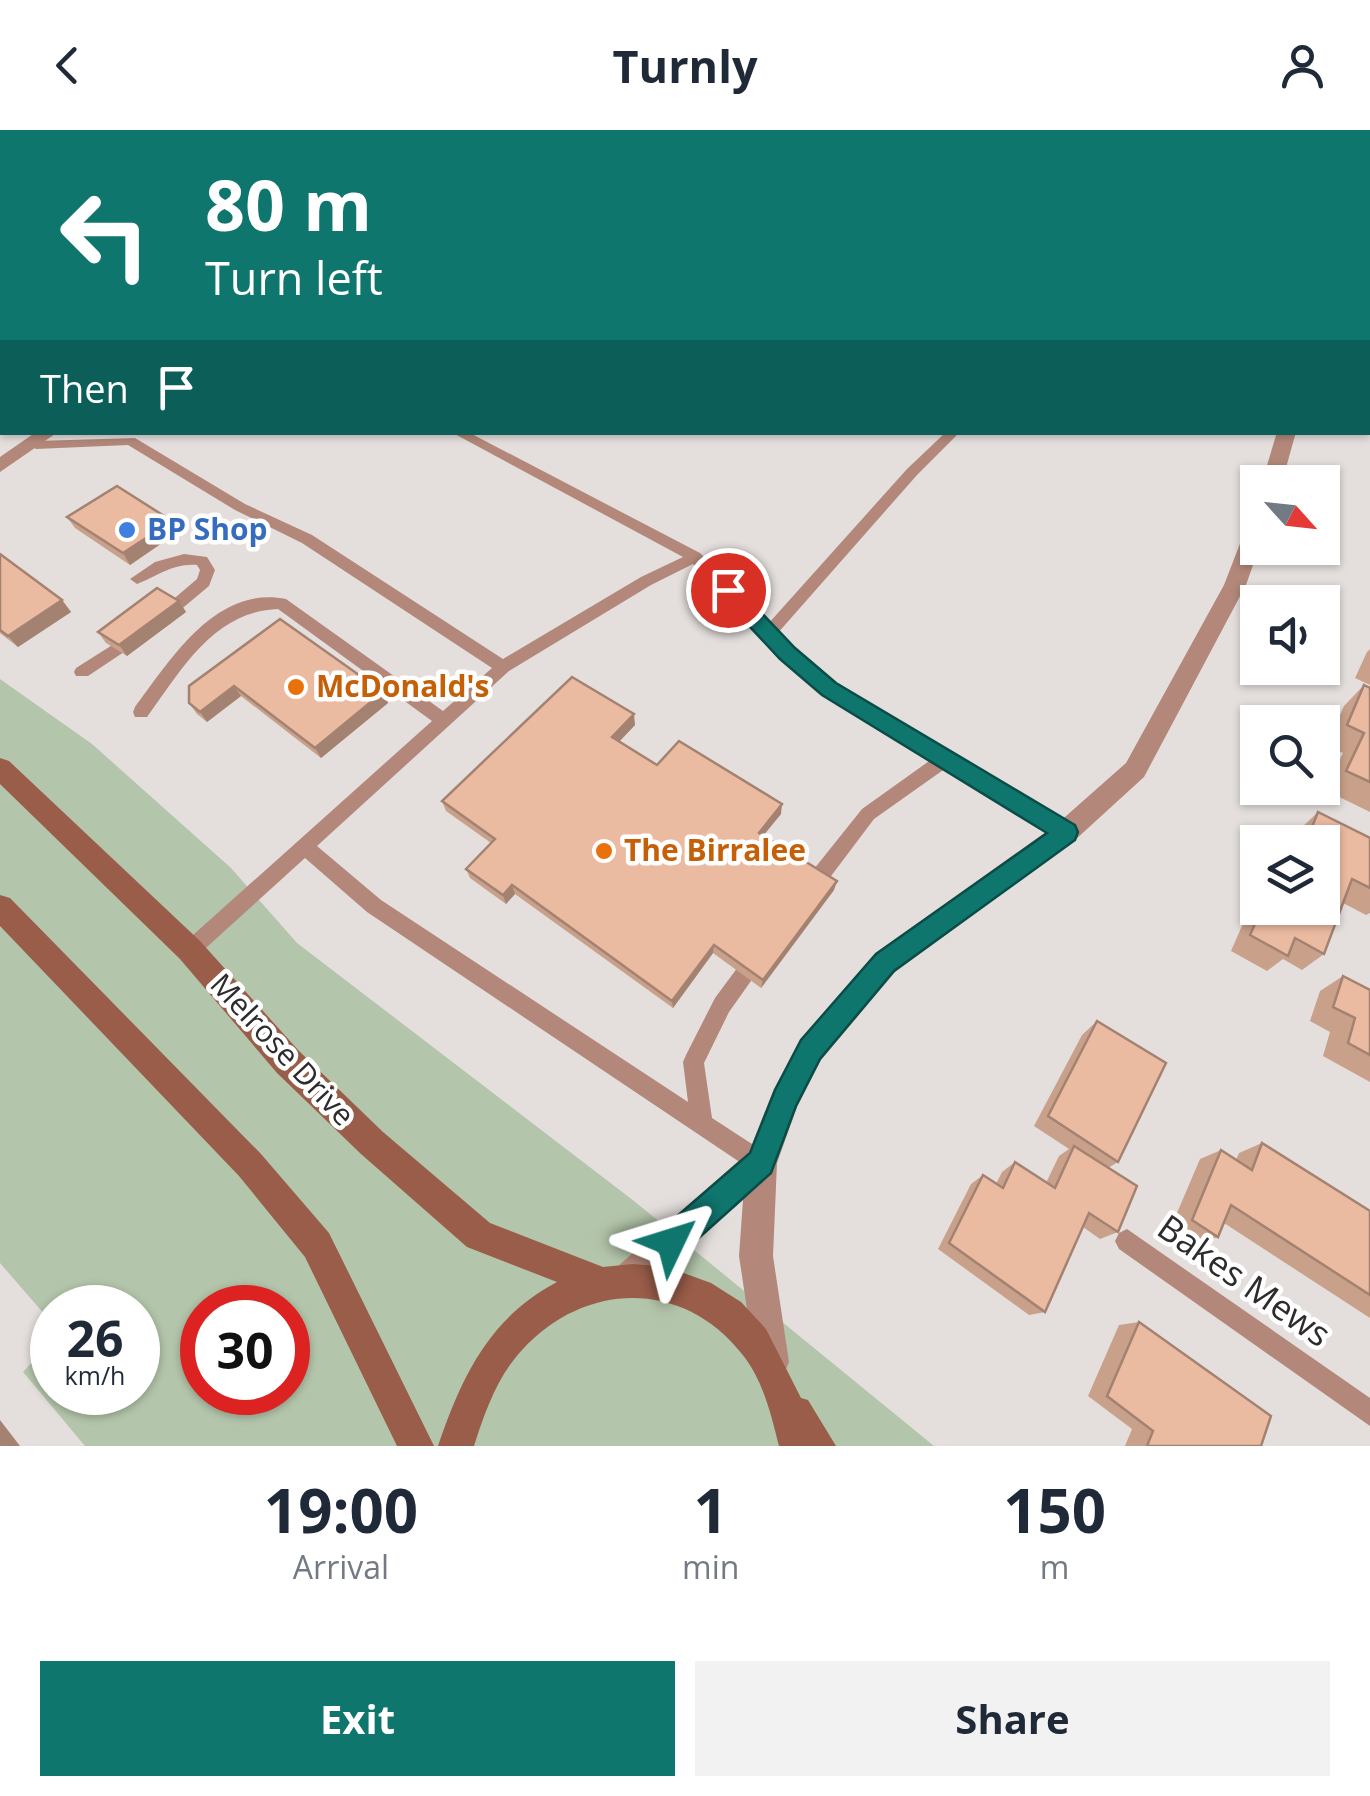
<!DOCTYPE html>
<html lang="en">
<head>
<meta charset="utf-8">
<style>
	body { margin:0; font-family:"Open Sans",sans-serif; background:#f2f2f3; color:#1f2937; height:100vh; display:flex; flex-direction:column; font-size:38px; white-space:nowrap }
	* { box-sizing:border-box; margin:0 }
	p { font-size:32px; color:#747a83 }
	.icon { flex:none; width:55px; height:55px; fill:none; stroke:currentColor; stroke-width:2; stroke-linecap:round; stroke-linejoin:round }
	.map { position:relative; height:1316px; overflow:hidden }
	.details { display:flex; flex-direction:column; background:#fff; flex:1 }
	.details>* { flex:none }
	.top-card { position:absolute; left:0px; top:0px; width:1370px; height:305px; box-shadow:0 2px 8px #0004; background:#0f766e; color:#fff; overflow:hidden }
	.needle { width:65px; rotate:117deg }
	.tools { position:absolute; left:1240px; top:335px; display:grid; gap:20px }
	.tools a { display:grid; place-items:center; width:100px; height:100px; border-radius:0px; background:#fff; box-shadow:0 2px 8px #0004; font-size:50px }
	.speed { position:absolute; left:30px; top:1155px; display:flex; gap:20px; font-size:50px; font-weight:700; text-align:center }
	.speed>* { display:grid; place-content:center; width:130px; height:130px; border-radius:50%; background:#fff; box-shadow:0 2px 8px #0004; line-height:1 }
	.speed small { font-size:25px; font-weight:400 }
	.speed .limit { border:15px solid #d22; background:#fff; color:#111 }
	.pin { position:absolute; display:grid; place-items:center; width:85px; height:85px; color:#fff; margin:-42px; border:5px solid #fff; border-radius:50%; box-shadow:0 2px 10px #0007 }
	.me { position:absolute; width:110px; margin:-55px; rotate:49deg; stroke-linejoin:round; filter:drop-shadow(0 0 8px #0008) }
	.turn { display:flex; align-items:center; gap:35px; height:210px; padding:0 40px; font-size:45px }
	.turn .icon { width:130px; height:130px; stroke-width:2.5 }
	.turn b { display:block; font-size:70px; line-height:85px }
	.then { display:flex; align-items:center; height:95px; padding:0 40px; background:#0003; gap:20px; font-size:38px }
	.eta { display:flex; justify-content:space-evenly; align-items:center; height:170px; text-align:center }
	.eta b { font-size:60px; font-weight:700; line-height:70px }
	.action { display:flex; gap:20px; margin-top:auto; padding:20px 40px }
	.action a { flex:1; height:115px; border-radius:0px; background:#0f766e; color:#fff; font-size:40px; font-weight:700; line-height:115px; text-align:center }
	.action a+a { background:#f2f2f3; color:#1f2937 }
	header { display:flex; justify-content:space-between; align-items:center; height:130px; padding:0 40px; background:#fff; font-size:45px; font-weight:700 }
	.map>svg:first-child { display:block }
	.green { fill:#b3c5aa; fill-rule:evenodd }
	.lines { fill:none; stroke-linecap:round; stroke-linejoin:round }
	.lane { fill:#b3887a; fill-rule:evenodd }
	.street { fill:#b3887a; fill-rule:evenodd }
	.secondary { fill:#9a5d49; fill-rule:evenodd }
	.wall { fill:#c9a08a }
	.shaded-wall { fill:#a48271 }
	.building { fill:#eabaa1; stroke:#a48271; stroke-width:2.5 }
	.route { fill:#0f766e; stroke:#0a4d48; stroke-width:2.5 }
	.shop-dot { fill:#3f7fe0; stroke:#fff; stroke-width:4 }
	.food-dot { fill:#e8710a; stroke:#fff; stroke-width:4 }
	.labels { text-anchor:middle; stroke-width:9; stroke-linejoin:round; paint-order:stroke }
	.shop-label { font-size:30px; font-weight:bold; fill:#366cbe; stroke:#fff; text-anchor:start }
	.food-label { font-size:30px; font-weight:bold; fill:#c56008; stroke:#fff; text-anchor:start }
	.street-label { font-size:30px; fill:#2d2b2b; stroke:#fff }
	.near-street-label { font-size:35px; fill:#2d2b2b; stroke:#fff }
</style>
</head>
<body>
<header><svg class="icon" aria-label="back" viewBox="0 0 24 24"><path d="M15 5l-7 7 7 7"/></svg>Turnly<svg class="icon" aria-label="person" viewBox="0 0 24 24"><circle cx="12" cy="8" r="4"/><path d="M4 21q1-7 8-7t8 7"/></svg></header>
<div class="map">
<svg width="1370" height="1316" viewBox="0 0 1370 1316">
	<rect width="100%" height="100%" fill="#e4dfdd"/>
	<path class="green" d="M0,549L92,614L231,738L297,813L634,1071L934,1316H85L23,1242L52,1210V1262H138V1178H52V1193L0,1133ZM202,1178H288V1262H202Z"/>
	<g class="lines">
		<g class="lane">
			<polygon points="1191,0 1204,0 1206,2 1194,2"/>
			<polygon points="1368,49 1370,49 1370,56 1368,55"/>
			<path d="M451,302H468L700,423L768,494L907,339L946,302H960L917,345L777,504L835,555L1072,696L1075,702L1072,708L1066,710L1060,708L946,638L874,689L816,766L809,768L802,766L800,760L802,754L862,679L932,629L823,563L781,528L693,434L651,455L509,541L317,716L381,770L688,972L683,932L686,925L715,868L749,822L756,819L763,822L766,828L763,834L729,882L704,933L712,988L769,1025L772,1033L769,1041L761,1044L753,1041L367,782L305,728L197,826L190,829L183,826L180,820L183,814L432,591L278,479C214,481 181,540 147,587H135L133,582L135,577C171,529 216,455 286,469L443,581L492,538L302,413L235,380L128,315L36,319L29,315L36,311L135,308L245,374L312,405L503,529L641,447L683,427Z"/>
			<path d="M184,424L207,427L215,440L209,456L166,492H156L153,488L156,484L197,449L200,440L197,435C173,433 158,446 137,454L130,449L155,432Z"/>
			<polygon points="136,500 142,502 144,506 142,510 88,546 76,546 74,542 76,538"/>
			<polygon points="1127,1099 1370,1268 1370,1296 1119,1119 1115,1111 1119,1103"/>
		</g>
		<g class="street">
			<polygon points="1370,143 1370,156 1368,157 1368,144"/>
			<polygon points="2,161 2,171 0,172 0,162"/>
			<rect x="0" y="221" width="2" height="12"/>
			<polygon points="36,302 58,302 0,342 0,327"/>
			<polygon points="1277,302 1296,302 1282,352 1262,352"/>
			<polygon points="1258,386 1259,418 1246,455 1144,647 1075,710 895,842 821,930 797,977 777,1033 773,1126 789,1232 784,1244 772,1249 760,1244 755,1232 739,1126 743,1070 642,1160 630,1165 618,1160 613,1148 618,1136 749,1022 774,959 801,910 875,824 1057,694 1126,633 1224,455 1248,393"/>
		</g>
		<g class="secondary">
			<path d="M0,628L9,631L200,811L299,921L383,1002L490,1093L603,1137L633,1134L667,1137L711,1153L741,1172L766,1199L801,1268L808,1270L836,1316H779C771,1284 763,1250 742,1224C683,1149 585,1151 522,1220C497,1247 485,1282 474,1316H438C462,1246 489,1188 557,1152L467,1117L361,1024L277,943L180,829L0,654Z"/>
			<polygon points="0,765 10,768 261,1024 329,1103 434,1316 397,1316 305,1127 239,1046 0,796"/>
		</g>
	</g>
	<g class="wall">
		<polygon points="198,0 433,0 437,2 212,2 212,1 204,2"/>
		<polygon points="819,0 1163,0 1162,2 818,2"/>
		<polygon points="67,387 178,402 130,435 75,398"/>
		<polygon points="0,424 62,470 71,482 18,517 0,503"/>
		<polygon points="179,471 186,482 127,526 106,513 98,502"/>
		<polygon points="1370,519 1370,555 1355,548 1367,522"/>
		<polygon points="1364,555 1370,558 1370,682 1325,660 1343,623 1327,615 1344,576"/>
		<polygon points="189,556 383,562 388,573 321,628 241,566 207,592 197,584 189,573"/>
		<polygon points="635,595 619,612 657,635 781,684 763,705 834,760 761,858 713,823 673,878 515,764 506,774 470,748 466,739 491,713 446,681 442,671"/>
		<polygon points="1318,682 1370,708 1370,783 1366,785 1343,773 1324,824 1302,840 1283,829 1267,841 1231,821 1258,759 1258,778 1322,778 1322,712 1293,712 1298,701"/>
		<polygon points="1343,846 1370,860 1370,952 1323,926 1330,902 1310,891 1320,861"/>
		<polygon points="1097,891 1118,1032 1108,1038 1118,1102 1100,1109 1083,1097 1045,1182 1029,1185 938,1119 971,1054 983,1045 996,1054 1002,1042 1015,1032 1046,1053 1059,1026 1069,1019 1034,996 1082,905"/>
		<polygon points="1262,1013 1370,1081 1370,1188 1224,1093 1218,1107 1196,1114 1171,1097 1200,1029 1221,1020 1236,1030 1239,1023"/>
		<polygon points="1139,1192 1261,1316 1125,1316 1132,1299 1088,1266 1119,1195"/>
	</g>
	<g class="shaded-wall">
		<polygon points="2,19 2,46 0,47 0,20"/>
		<polygon points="2,69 2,98 0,99 0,70"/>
		<polygon points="2,113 2,142 0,143 0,114"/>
		<polygon points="172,391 178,402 130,435 123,423"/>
		<polygon points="62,470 71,482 18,517 8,506"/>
		<polygon points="179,471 186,482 127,526 119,515"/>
		<polygon points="234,556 241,566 207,592 200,582"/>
		<polygon points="383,562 388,573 321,628 315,618"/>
		<polygon points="634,584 635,595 613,618 612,607"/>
		<polygon points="782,674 781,684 758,712 759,703"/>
		<polygon points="837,751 834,760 761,858 763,850"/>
		<polygon points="512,755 515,764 506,774 503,765"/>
		<polygon points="714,815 713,823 673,878 672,871"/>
		<polygon points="0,1290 20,1316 0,1316"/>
	</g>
	<g class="building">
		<polygon points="0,0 59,0 51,2 2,2 2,19 0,20"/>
		<polygon points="183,0 186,2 124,2 121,1"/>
		<polygon points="212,0 274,0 273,2 212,2"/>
		<polygon points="292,0 348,0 342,2 286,2"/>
		<polygon points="384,0 429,0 437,2 380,2"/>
		<polygon points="523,0 560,0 567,2 518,2"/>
		<polygon points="867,0 1153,0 1152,2 875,2"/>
		<polygon points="0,56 2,57 2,69 0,70"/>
		<polygon points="2,88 2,113 0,114 0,89"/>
		<polygon points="117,356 172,391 123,423 67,387"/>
		<polygon points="0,424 62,470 8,506 0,500"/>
		<polygon points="157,458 179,471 119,515 98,502"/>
		<polygon points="280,489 383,562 315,618 234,556 200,582 189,573 189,556"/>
		<polygon points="572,547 634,584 612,607 657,635 679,611 782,674 759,703 837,751 763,850 714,815 672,871 512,755 503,765 466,739 495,709 442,671"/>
		<polygon points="1364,555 1370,558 1370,652 1346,641 1364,603 1347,595"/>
		<polygon points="1318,682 1370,708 1370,758 1352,749 1324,824 1295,808 1288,826 1250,805 1262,778 1322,778 1322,712 1306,712"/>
		<polygon points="1343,846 1370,860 1370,925 1348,913 1355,888 1333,877"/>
		<polygon points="1097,891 1166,933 1118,1032 1048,986"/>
		<polygon points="1262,1013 1370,1081 1370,1165 1231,1075 1218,1107 1192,1090 1221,1020 1252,1040"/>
		<polygon points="1074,1016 1137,1056 1118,1102 1089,1083 1045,1182 949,1113 983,1045 1003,1058 1015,1032 1055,1058"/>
		<polygon points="1139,1192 1271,1286 1261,1316 1147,1316 1153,1301 1107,1266"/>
	</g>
	<polygon class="route" points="728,453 735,455 795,518 836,553 1075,695 1078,702 1075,710 894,841 820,929 796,976 771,1043 682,1123 671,1127 660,1123 656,1112 660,1101 750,1023 775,960 801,910 876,824 1047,703 822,565 780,529 721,466 718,460"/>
	<circle class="shop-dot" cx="127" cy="400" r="10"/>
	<g class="food-dot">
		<circle cx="296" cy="557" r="10"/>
		<circle cx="604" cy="721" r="10"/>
	</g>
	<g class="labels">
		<g class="shop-label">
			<text x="147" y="410">BP Shop</text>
		</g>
		<g class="food-label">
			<text x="316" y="567">McDonald's</text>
			<text x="624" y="731">The Birralee</text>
		</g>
		<g class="street-label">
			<text transform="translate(282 920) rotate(47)" y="10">Melrose Drive</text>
		</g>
		<g class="near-street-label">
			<text transform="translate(1244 1151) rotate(35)" y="12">Bakes Mews</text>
		</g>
	</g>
</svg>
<div class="tools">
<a><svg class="needle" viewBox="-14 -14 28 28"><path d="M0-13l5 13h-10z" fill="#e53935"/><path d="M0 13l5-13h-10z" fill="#747a83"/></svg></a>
<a><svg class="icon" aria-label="sound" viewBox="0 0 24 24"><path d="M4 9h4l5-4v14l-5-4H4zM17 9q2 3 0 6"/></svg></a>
<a><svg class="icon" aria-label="search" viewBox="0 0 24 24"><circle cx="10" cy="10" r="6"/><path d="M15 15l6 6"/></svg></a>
<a><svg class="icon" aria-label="layers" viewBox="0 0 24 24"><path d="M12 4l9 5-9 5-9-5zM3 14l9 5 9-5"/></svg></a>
</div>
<div class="speed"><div>26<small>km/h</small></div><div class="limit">30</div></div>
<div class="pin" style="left:728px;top:460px;background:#d93025"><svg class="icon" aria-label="arrive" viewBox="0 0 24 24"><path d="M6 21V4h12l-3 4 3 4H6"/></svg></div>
<svg class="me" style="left:671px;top:1112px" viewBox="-20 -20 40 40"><path d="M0-17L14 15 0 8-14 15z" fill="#0f766e" stroke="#fff" stroke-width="4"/></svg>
<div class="top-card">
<div class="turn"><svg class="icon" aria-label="left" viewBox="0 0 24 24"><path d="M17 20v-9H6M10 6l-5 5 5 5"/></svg><div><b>80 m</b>Turn left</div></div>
<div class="then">Then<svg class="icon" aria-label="arrive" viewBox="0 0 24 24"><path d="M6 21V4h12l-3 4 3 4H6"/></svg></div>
</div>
</div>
<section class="details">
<div class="eta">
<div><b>19:00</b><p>Arrival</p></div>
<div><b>1</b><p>min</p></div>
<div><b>150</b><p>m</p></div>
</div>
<div class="action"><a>Exit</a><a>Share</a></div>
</section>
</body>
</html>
